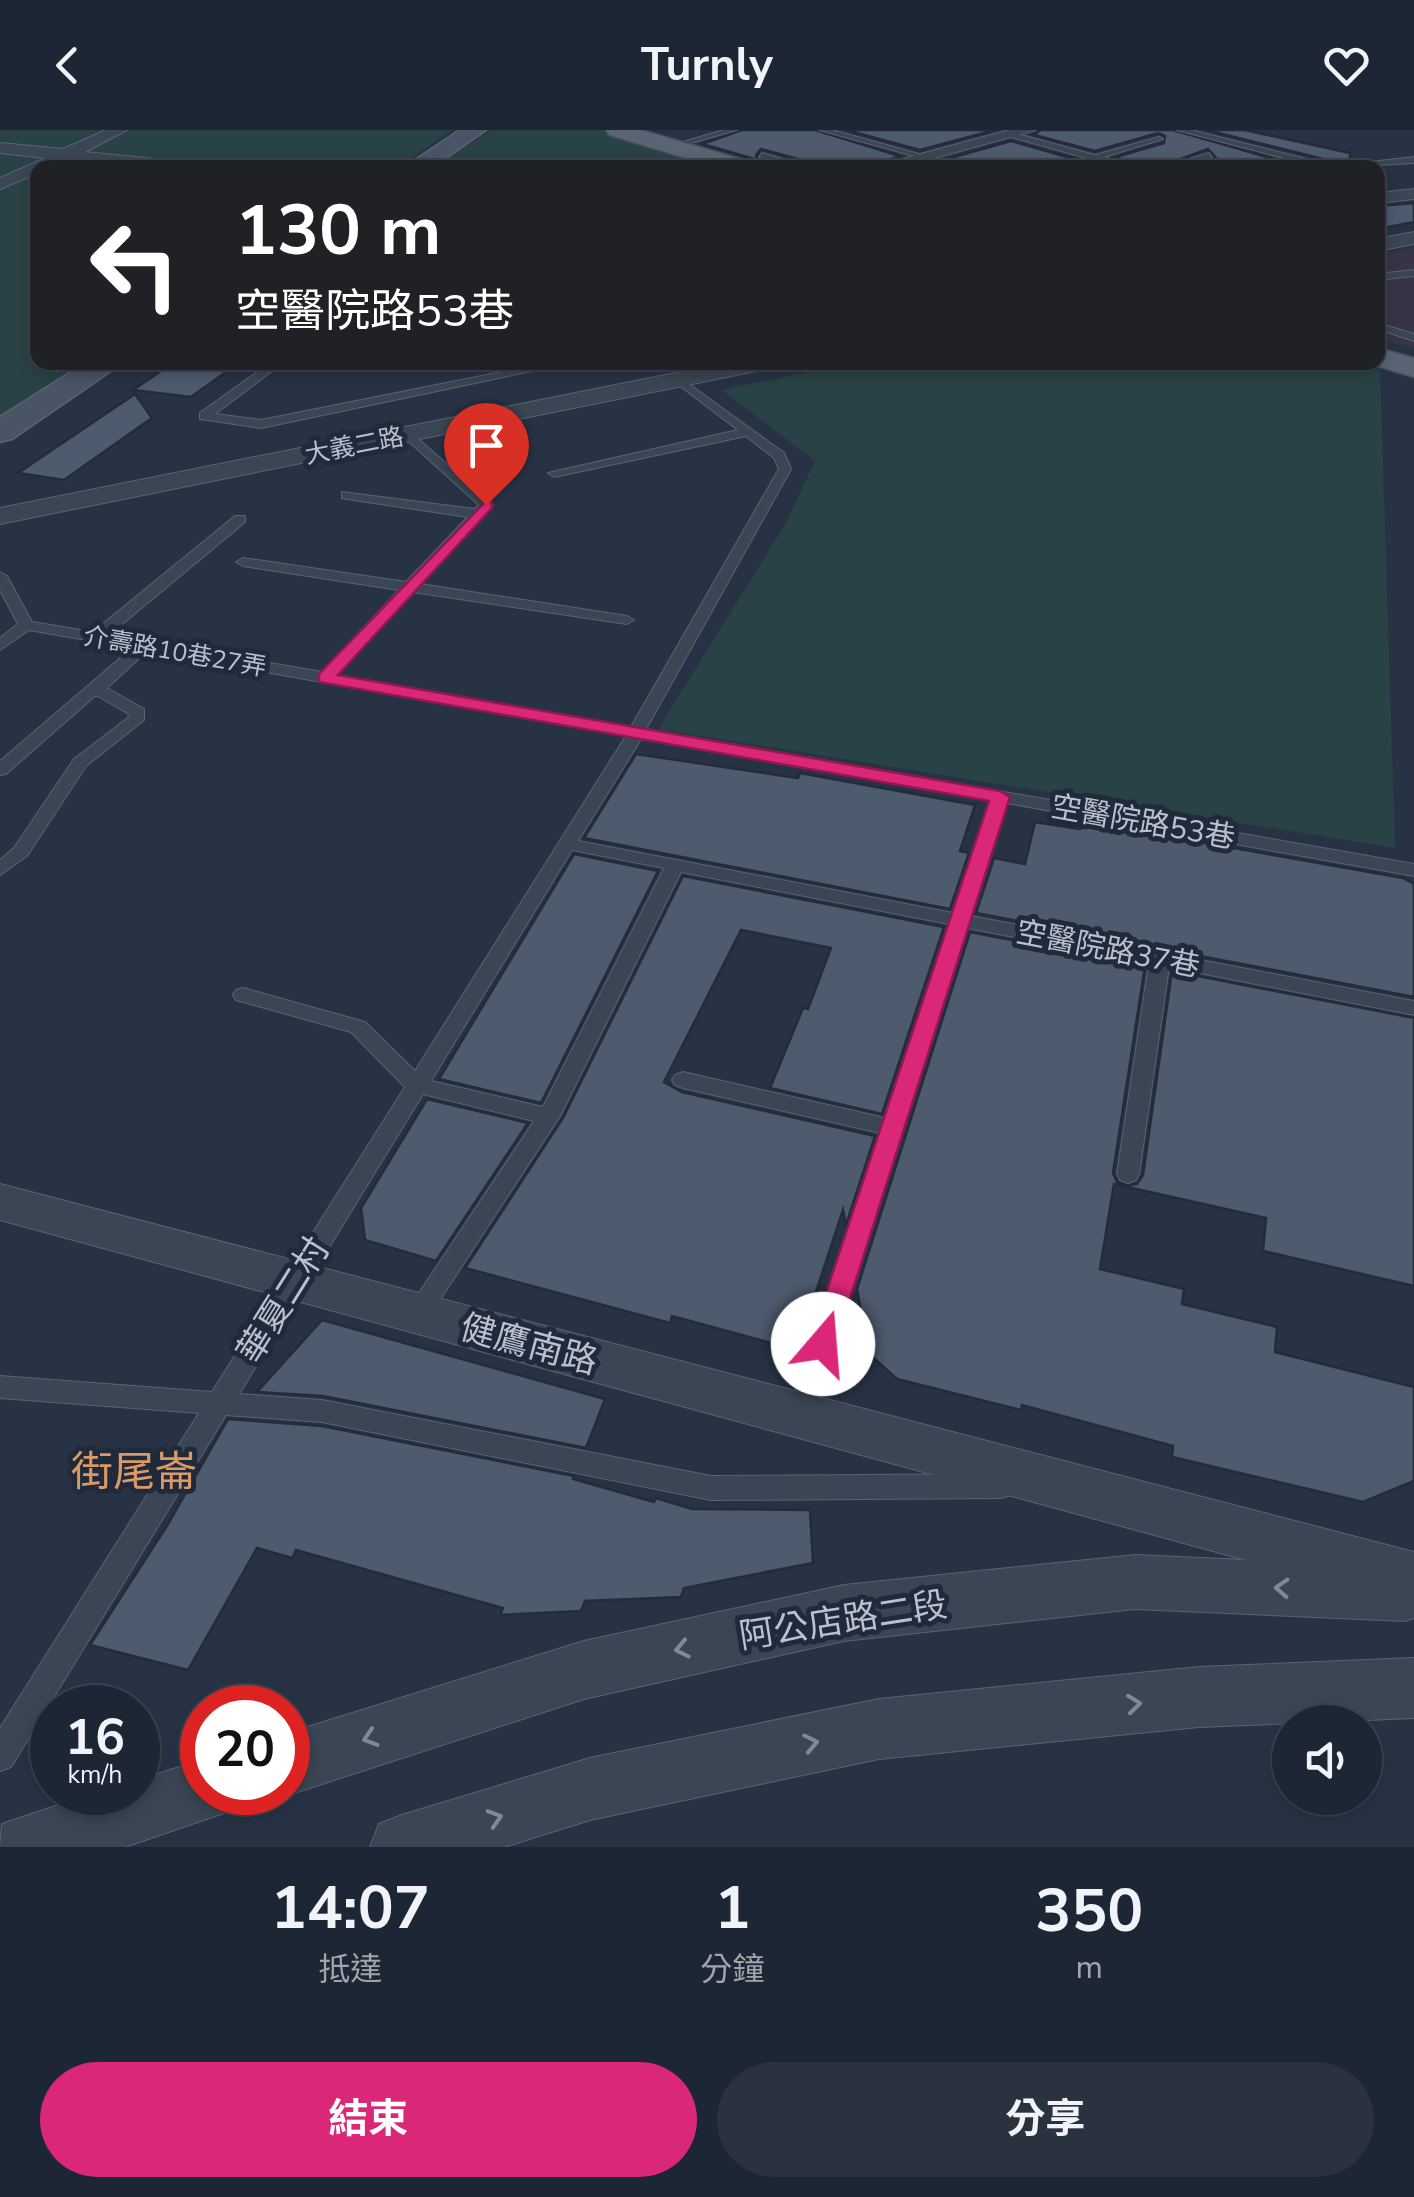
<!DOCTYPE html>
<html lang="zh-TW">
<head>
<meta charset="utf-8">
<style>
	body { margin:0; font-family:"Nunito Sans","Noto Sans TC",sans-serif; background:#2a3240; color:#f1f3f6; height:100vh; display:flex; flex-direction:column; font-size:38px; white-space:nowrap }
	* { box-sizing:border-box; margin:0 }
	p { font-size:32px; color:#a0a5ac }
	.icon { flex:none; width:55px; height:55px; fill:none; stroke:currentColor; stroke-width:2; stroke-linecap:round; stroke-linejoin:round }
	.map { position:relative; height:1717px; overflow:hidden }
	.side { display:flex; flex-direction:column; background:#1d2634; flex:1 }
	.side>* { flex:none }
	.hud { position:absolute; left:30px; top:30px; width:1355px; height:210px; border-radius:20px; box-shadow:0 5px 15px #0003,0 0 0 2px #3b434f; background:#202124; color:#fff; overflow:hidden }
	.buttons { position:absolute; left:1272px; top:1575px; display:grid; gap:20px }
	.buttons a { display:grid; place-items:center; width:110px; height:110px; border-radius:50%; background:#1d2634; box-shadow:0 5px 15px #0003,0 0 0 2px #3b434f; font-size:50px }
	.speed { position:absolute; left:30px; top:1555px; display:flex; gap:20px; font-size:50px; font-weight:700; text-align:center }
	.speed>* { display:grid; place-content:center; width:130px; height:130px; border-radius:50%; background:#1d2634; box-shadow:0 5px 15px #0003,0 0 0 2px #3b434f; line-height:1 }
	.speed small { font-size:25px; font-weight:400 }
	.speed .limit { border:15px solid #d22; background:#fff; color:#111 }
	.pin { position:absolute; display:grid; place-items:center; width:85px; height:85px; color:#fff; margin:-102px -42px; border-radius:50% 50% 50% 0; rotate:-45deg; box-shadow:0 0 10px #0007 }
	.pin .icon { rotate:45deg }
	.me { position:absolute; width:110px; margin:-55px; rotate:18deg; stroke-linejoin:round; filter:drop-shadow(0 0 8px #0008) }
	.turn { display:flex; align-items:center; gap:35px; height:210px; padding:0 40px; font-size:45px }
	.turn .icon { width:130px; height:130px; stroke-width:2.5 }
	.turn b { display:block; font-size:70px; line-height:85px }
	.eta { display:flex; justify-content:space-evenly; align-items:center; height:170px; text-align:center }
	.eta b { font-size:60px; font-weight:700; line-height:70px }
	.button { display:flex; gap:20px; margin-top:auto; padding:20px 40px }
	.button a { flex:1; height:115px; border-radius:60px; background:#db2777; color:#fff; font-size:40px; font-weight:700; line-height:115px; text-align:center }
	.button a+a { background:#2a3240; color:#f1f3f6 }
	header { display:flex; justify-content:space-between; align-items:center; height:130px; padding:0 40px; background:#1d2634; font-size:45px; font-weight:700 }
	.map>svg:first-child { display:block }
	.medical { fill:#363445 }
	.green { fill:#294246 }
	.building { fill:#4e5a6e; stroke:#222c3c; stroke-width:2.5 }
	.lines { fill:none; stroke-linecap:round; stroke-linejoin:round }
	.service-casing { stroke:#5a6372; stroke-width:2 }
	.minor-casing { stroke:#5a6372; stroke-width:2 }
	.secondary-casing { stroke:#5a6372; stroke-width:3 }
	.primary-casing { stroke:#454e5e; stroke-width:3 }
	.service { fill:#3b4654; fill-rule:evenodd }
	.minor { fill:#3b4654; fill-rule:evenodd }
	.secondary { fill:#495467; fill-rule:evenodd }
	.primary { fill:#5a6574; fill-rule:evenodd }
	.oneway { stroke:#808a97 }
	.route { fill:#db2777; stroke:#8e194d; stroke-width:2.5 }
	.labels { text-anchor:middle; stroke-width:10; stroke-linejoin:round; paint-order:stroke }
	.far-street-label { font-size:25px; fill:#b9c1ce; stroke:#202a3a }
	.street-label { font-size:30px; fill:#b9c1ce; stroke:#202a3a }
	.near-street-label { font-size:35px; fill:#b9c1ce; stroke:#202a3a }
	.near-quarter-label { font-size:42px; fill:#da9a68; stroke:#202a3a }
</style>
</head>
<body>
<header><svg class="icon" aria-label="back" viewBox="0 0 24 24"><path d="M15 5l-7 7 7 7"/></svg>Turnly<svg class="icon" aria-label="heart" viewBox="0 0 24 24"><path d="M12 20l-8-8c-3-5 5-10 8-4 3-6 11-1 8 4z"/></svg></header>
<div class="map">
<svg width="1414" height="1717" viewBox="0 0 1414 1717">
	<rect width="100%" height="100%" fill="#273345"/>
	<polygon class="medical" points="1414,117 1414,219 1378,208 1378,124"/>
	<g class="green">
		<polygon points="0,0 453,0 398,37 38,38 38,232 88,233 0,288"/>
		<polygon points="491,0 604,0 739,38 433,38"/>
		<polygon points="852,233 1357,232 1380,240 1395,718 658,599 785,395 815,331 722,260"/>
	</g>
	<g class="building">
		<polygon points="742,0 815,0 900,26 866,38 812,38 809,32 761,19 756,25 758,31 780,38 762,38 755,29 702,14"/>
		<polygon points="846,0 995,0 920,20"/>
		<polygon points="1040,0 1173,0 1305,38 1189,38 1216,28 1208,19 1156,38 1140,38 1116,27 1164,13 1165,6 1158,3 1095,21 1034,5"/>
		<polygon points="1206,0 1245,0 1350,23 1350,31 1335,32"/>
		<polygon points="1011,11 1106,38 915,38"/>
		<polygon points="1414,73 1414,92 1378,99 1378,76"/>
		<polygon points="174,232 240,232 191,267 133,260"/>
		<polygon points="135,264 152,288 64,350 18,343"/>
		<polygon points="636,624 798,648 800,643 975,675 960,721 969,723 950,779 584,708"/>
		<polygon points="1082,691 1403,748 1414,754 1414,867 976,783 994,728 1025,734 1035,692 1080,699"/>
		<polygon points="574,724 658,741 541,973 439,949"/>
		<polygon points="683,746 944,797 882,984 770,958 803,878 808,879 831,818 741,800 664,952 682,962 875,1006 846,1095 843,1080 797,1220 672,1186 670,1193 465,1138 563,988"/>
		<polygon points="970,802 1145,836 1113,1043 1117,1052 1127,1056 1137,1054 1143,1045 1172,841 1414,888 1414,1156 1263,1121 1266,1088 1114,1054 1100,1139 1184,1159 1182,1174 1277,1197 1275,1222 1414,1257 1414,1351 1363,1372 1172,1327 1173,1316 1022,1275 1021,1280 897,1249 868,1223 857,1159"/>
		<polygon points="427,969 528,993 436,1131 365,1110 361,1078"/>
		<polygon points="322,1190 605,1269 586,1318 323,1266 257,1262"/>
		<polygon points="228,1289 322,1296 574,1346 573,1349 654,1372 656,1368 692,1379 810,1380 813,1433 684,1458 681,1467 585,1471 581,1481 500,1485 503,1478 296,1420 292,1428 257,1418 188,1540 90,1515 168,1394"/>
	</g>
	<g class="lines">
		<g class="service-casing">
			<g id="service">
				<polygon points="724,0 737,0 673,18 669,16"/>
				<polygon points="819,0 832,0 926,26 922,28"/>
				<polygon points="1177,0 1191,0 1335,36 1414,27 1414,33 1322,38"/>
				<polygon points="1010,2 1095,25 1159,7 1163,9 1104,27 1137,38 1122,38 1007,6"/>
				<polygon points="762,23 808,36 809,38 794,38 759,27"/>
				<polygon points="1209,23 1212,27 1174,38 1159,38"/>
				<polygon points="1414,140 1414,146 1378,150 1378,144"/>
				<polygon points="1378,193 1414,204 1414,211 1378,199"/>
				<polygon points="271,232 284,232 215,284 261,290 551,232 575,232 261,298 200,289 200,283"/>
				<path d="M679,247L784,323L791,339L646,599L1414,734V746L1007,673L971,786L1414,871V885L1169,837L1139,1044L1136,1050L1128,1053L1120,1050L1117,1044L1149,833L967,798L813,1286L809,1294L800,1297L791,1294L787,1286L880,1003L683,958L675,955L672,950L675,945L683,942L885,988L949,794L681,742L560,986L426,1191L417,1194L408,1191L405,1184L534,991L423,964L239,1264L322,1270L711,1346L1001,1344L1011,1347L1014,1356L1011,1365L1001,1368L711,1370L322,1292L226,1285L11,1637L0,1641V1598L199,1283L0,1268V1246L212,1262L405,957L351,902L236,870L233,865L236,860L243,858L365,892L415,941L626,606L147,521L107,558L144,579V590L86,636L27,726L0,745V730L14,718L74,629L128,588L129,584L96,565L6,644L0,645V631L132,518L29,500L0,520V508L18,494L0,460V442L7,446L32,492L93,502L235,386H245V392L109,505L322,542L399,460L243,436L236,432L243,428L406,452L468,387L347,369L342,368V362L474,379L479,375L404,307L402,304L408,300L493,375L420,454L627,486L634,490L627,494L413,462L336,545L631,597L779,339L774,328L746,306L554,347L548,343L738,300L675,252V248ZM641,609L990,670L953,783L578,711ZM572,720L664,738L543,977L431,951Z"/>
			</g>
		</g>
		<g class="minor-casing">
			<g id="minor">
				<polygon points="106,0 127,0 85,22 196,33 204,38 142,38 67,30 50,38 38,38 38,43 0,59 0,48 45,28 0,23 0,13 63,19"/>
				<polygon points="1009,0 1036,0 899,38 869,38"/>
				<polygon points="1414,59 1414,69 1378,73 1378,63"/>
				<polygon points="1414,102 1414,114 1378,121 1378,109"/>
				<polygon points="730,232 777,232 766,239 0,394 0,378"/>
				<polygon points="0,1054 1414,1422 1414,1488 1405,1491 1135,1479 844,1511 584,1569 288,1665 282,1662 288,1662 288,1603 584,1511 844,1455 1135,1425 1246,1430 0,1090"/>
				<polygon points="1414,1528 1414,1588 1199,1597 879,1629 590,1690 504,1717 370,1717 379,1694 402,1685 590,1628 879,1569 1199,1537"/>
				<polygon points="202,1630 202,1662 233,1662 224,1683 125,1717 0,1717 2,1694 97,1662 138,1662 138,1650"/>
			</g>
		</g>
		<g class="secondary-casing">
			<g id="secondary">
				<polygon points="460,0 486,0 431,38 403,38"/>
				<polygon points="87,232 124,232 12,309 0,312 0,287"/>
			</g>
		</g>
		<g class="primary-casing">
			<g id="primary">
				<polygon points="606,0 641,0 754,33 757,38 719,38 609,5"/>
				<polygon points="1378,218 1414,228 1414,247 1367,233 1378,232"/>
			</g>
		</g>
		<use href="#service" class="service"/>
		<use href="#minor" class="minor"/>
		<use href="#secondary" class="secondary"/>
		<use href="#primary" class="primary"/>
	</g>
	<defs><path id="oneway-chevron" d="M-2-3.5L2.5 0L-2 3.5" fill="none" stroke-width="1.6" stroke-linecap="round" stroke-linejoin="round" transform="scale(2.5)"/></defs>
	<g class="oneway">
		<use href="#oneway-chevron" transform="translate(1282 1458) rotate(-177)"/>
		<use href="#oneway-chevron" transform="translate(682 1519) rotate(168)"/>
		<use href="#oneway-chevron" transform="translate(1134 1574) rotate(-6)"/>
		<use href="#oneway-chevron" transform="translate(370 1608) rotate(162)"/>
		<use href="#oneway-chevron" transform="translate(811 1613) rotate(-12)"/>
		<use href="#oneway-chevron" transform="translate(495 1688) rotate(-17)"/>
	</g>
	<polygon class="route" points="486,371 492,372 492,378 338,545 1000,661 1010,667 833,1222 823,1226 813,1222 809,1214 989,671 319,552 319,544"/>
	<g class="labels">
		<g class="far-street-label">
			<text transform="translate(354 315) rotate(-11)" y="9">大義二路</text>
			<text transform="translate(175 521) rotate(10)" y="9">介壽路10巷27弄</text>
		</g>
		<g class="street-label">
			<text transform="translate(1143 692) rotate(10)" y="10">空醫院路53巷</text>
			<text transform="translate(1108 819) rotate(11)" y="10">空醫院路37巷</text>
		</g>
		<g class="near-street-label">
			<text transform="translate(283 1170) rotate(-58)" y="12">華夏二村</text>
			<text transform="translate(529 1214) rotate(15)" y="12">健鷹南路</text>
			<text transform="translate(843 1490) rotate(-9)" y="12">阿公店路二段</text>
		</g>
		<g class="near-quarter-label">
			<text x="134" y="1356">街尾崙</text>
		</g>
	</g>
</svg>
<div class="buttons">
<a><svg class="icon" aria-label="sound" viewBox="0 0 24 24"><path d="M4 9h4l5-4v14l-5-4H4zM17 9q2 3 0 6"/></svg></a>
</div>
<div class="speed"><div>16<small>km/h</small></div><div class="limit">20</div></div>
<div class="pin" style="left:486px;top:375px;background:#d93025"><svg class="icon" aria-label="arrive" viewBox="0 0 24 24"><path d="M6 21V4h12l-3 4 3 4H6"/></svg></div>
<svg class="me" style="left:823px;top:1214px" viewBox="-20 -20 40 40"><circle r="19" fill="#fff"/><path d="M0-13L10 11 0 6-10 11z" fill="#db2777"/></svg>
<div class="hud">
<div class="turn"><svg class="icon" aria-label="left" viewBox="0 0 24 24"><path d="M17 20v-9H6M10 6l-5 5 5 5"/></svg><div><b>130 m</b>空醫院路53巷</div></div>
</div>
</div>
<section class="side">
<div class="eta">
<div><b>14:07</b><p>抵達</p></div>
<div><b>1</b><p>分鐘</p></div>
<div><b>350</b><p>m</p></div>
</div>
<div class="button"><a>結束</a><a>分享</a></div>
</section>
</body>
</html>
